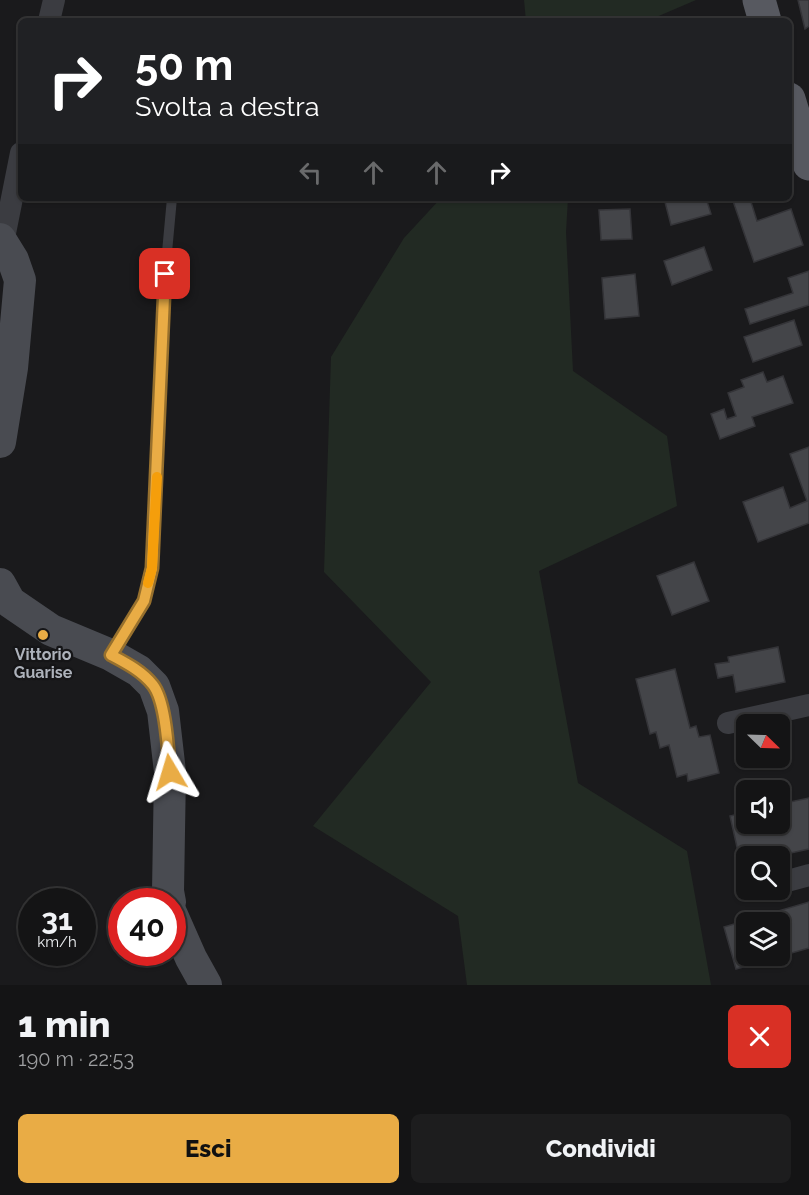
<!DOCTYPE html>
<html lang="it">
<head>
<meta charset="utf-8">
<style>
	body { margin:0; font-family:Raleway,sans-serif; background:#1d1d1e; color:#f1f3f6; height:100vh; display:flex; flex-direction:column; font-size:22px; white-space:nowrap }
	* { box-sizing:border-box; margin:0 }
	p { font-size:20px; color:#9d9ea0 }
	.icon { flex:none; width:33px; height:33px; fill:none; stroke:currentColor; stroke-width:2; stroke-linecap:round; stroke-linejoin:round }
	.map { position:relative; height:985px; overflow:hidden }
	.panel { display:flex; flex-direction:column; background:#141415; flex:1 }
	.panel>* { flex:none }
	.hud { position:absolute; left:18px; top:18px; width:774px; height:183px; border-radius:9px; box-shadow:0 2px 4px #0004,0 0 0 2px #333334; background:#202124; color:#fff; overflow:hidden }
	.needle { width:39px; rotate:113deg }
	.fabs { position:absolute; left:736px; top:714px; display:grid; gap:12px }
	.fabs a { display:grid; place-items:center; width:54px; height:54px; border-radius:9px; background:#141415; box-shadow:0 2px 4px #0004,0 0 0 2px #333334; font-size:30px }
	.speed { position:absolute; left:18px; top:888px; display:flex; gap:12px; font-size:30px; font-weight:700; text-align:center }
	.speed>* { display:grid; place-content:center; width:78px; height:78px; border-radius:50%; background:#141415; box-shadow:0 2px 4px #0004,0 0 0 2px #333334; line-height:1 }
	.speed small { font-size:15px; font-weight:400 }
	.speed .limit { border:9px solid #d22; background:#fff; color:#111 }
	.pin { position:absolute; display:grid; place-items:center; width:51px; height:51px; color:#fff; margin:-26px; border-radius:12px; box-shadow:0 3px 9px #0006 }
	.me { position:absolute; width:66px; margin:-33px; rotate:353deg; stroke-linejoin:round; filter:drop-shadow(0 0 4px #0008) }
	.turn { display:flex; align-items:center; gap:21px; height:126px; padding:0 18px; font-size:27px }
	.turn .icon { width:78px; height:78px; stroke-width:2.5 }
	.turn b { display:block; font-size:42px; line-height:51px }
	.lanes { display:flex; align-items:center; height:57px; padding:0 18px; background:#0003; justify-content:center; gap:30px; direction:ltr }
	.lanes .off { opacity:.35 }
	.round { display:grid; place-items:center; flex:none; width:63px; height:63px; border-radius:9px; background:#1d1d1e }
	.summary { display:flex; align-items:center; justify-content:space-between; height:102px; padding:0 18px }
	h1 { font-size:36px; font-weight:800; line-height:45px }
	.button { display:flex; gap:12px; margin-top:auto; padding:12px 18px }
	.button a { flex:1; height:69px; border-radius:9px; background:#e9ac45; color:#111; font-size:24px; font-weight:800; line-height:69px; text-align:center }
	.button a+a { background:#1d1d1e; color:#f1f3f6 }
	.map>svg:first-child { display:block }
	.green { fill:#222a23 }
	.building { fill:#444549; stroke:#343438; stroke-width:1.5; fill-rule:evenodd }
	.lines { fill:none; stroke-linecap:round; stroke-linejoin:round }
	.lane { stroke:#3b3c41; stroke-width:10 }
	.street { stroke:#3b3c41; stroke-width:22 }
	.secondary { stroke:#494b51; stroke-width:32 }
	.primary { stroke:#575960; stroke-width:33 }
	.route-casing { stroke:#97702d; stroke-width:15 }
	.route { stroke:#e9ac45; stroke-width:10 }
	.slow { stroke:#f59e0b; stroke-width:10 }
	.poi-dot { fill:#e9ac45; stroke:#151517; stroke-width:2 }
	.labels { text-anchor:middle; stroke-width:4.5; stroke-linejoin:round; paint-order:stroke }
	.poi-label { font-size:16px; font-weight:bold; fill:#adb2bb; stroke:#151517 }
</style>
</head>
<body>
<div class="map">
<svg width="809" height="985" viewBox="0 0 809 985">
	<rect width="100%" height="100%" fill="#1a1a1c"/>
	<g class="green">
		<polygon points="524,0 696,0 647,21 526,21"/>
		<polygon points="441,198 568,198 566,232 573,371 667,436 677,506 539,571 578,783 687,851 711,985 467,985 458,916 313,826 431,682 324,572 331,357 404,238"/>
	</g>
	<g class="building">
		<polygon points="798,0 809,0 809,26 805,29"/>
		<polygon points="677,198 706,198 711,214 671,225 665,202"/>
		<polygon points="732,198 764,198 751,202 757,221 791,209 803,245 754,262"/>
		<polygon points="630,209 632,239 601,240 599,210"/>
		<polygon points="704,247 712,270 672,285 664,261"/>
		<polygon points="809,271 809,305 750,324 745,309 793,293 788,278"/>
		<polygon points="635,274 639,316 605,319 602,278"/>
		<polygon points="794,320 802,345 753,362 744,337"/>
		<polygon points="763,372 767,382 783,376 793,403 752,417 755,426 720,439 711,414 724,409 727,419 736,416 728,393 744,387 741,380"/>
		<polygon points="809,447 809,523 758,542 743,502 783,487 790,508 807,501 790,454"/>
		<polygon points="694,562 709,601 672,615 657,576"/>
		<polygon points="778,647 785,682 736,692 733,675 718,678 715,664 729,662 728,657"/>
		<polygon points="675,669 690,728 696,726 699,737 710,735 719,773 688,781 687,774 677,777 669,745 660,748 656,732 650,734 636,679"/>
		<polygon points="809,798 809,849 777,856 747,856 747,863 741,865 730,816 747,812 747,824 780,824 780,804"/>
		<path d="M809,902V948L736,969L724,927ZM747,922H780V956H747Z"/>
	</g>
	<g class="lines">
		<polyline class="lane" points="113,652 144,601 152,568 158,397 165,274 172,198"/>
		<g class="street">
			<polyline points="49,21 54,0"/>
			<polyline points="3,243 21,153"/>
			<polyline points="728,723 809,705"/>
			<polyline points="780,883 809,875"/>
		</g>
		<g class="secondary">
			<polyline points="0,239 13,260 20,280 12,368 0,442"/>
			<polyline points="0,584 10,602 51,630 111,655 139,671 154,686 163,711 170,772 168,891 170,902"/>
			<polyline points="172,915 191,958 206,985"/>
		</g>
		<g class="primary">
			<polyline points="759,0 765,21"/>
			<polyline points="789,99 809,164"/>
		</g>
	</g>
	<g class="lines">
		<g class="route-casing">
			<path id="route" d="M165,274L152,568L144,601L111,655C126,663 142,671 153,685C166,702 168,750 170,772"/>
		</g>
		<use href="#route" class="route"/>
		<polyline class="slow" points="148,583 152,568 157,477"/>
	</g>
	<circle class="poi-dot" cx="43" cy="635" r="6"/>
	<g class="labels">
		<g class="poi-label">
			<text x="43" y="660">Vittorio<tspan x="43" dy="18">Guarise</tspan></text>
		</g>
	</g>
</svg>
<div class="fabs">
<a><svg class="needle" viewBox="-14 -14 28 28"><path d="M0-13l5 13h-10z" fill="#e53935"/><path d="M0 13l5-13h-10z" fill="#9d9ea0"/></svg></a>
<a><svg class="icon" aria-label="sound" viewBox="0 0 24 24"><path d="M4 9h4l5-4v14l-5-4H4zM17 9q2 3 0 6"/></svg></a>
<a><svg class="icon" aria-label="search" viewBox="0 0 24 24"><circle cx="10" cy="10" r="6"/><path d="M15 15l6 6"/></svg></a>
<a><svg class="icon" aria-label="layers" viewBox="0 0 24 24"><path d="M12 4l9 5-9 5-9-5zM3 14l9 5 9-5"/></svg></a>
</div>
<div class="speed"><div>31<small>km/h</small></div><div class="limit">40</div></div>
<div class="pin" style="left:165px;top:274px;background:#d93025"><svg class="icon" aria-label="arrive" viewBox="0 0 24 24"><path d="M6 21V4h12l-3 4 3 4H6"/></svg></div>
<svg class="me" style="left:170px;top:772px" viewBox="-20 -20 40 40"><path d="M0-17L14 15 0 8-14 15z" fill="#e9ac45" stroke="#fff" stroke-width="4"/></svg>
<div class="hud">
<div class="turn"><svg class="icon" aria-label="right" viewBox="0 0 24 24"><path d="M7 20v-9h11M14 6l5 5-5 5"/></svg><div><b>50 m</b>Svolta a destra</div></div>
<div class="lanes"><svg class="icon off" aria-label="left" viewBox="0 0 24 24"><path d="M17 20v-9H6M10 6l-5 5 5 5"/></svg><svg class="icon off" aria-label="ahead" viewBox="0 0 24 24"><path d="M12 20V5M6 11l6-6 6 6"/></svg><svg class="icon off" aria-label="ahead" viewBox="0 0 24 24"><path d="M12 20V5M6 11l6-6 6 6"/></svg><svg class="icon" aria-label="right" viewBox="0 0 24 24"><path d="M7 20v-9h11M14 6l5 5-5 5"/></svg></div>
</div>
</div>
<section class="panel">
<div class="summary"><div><h1>1 min</h1><p>190 m · 22:53</p></div><a class="round" style="background:#d93025;color:#fff"><svg class="icon" aria-label="close" viewBox="0 0 24 24"><path d="M6 6l12 12M18 6L6 18"/></svg></a></div>
<div class="button"><a>Esci</a><a>Condividi</a></div>
</section>
</body>
</html>
